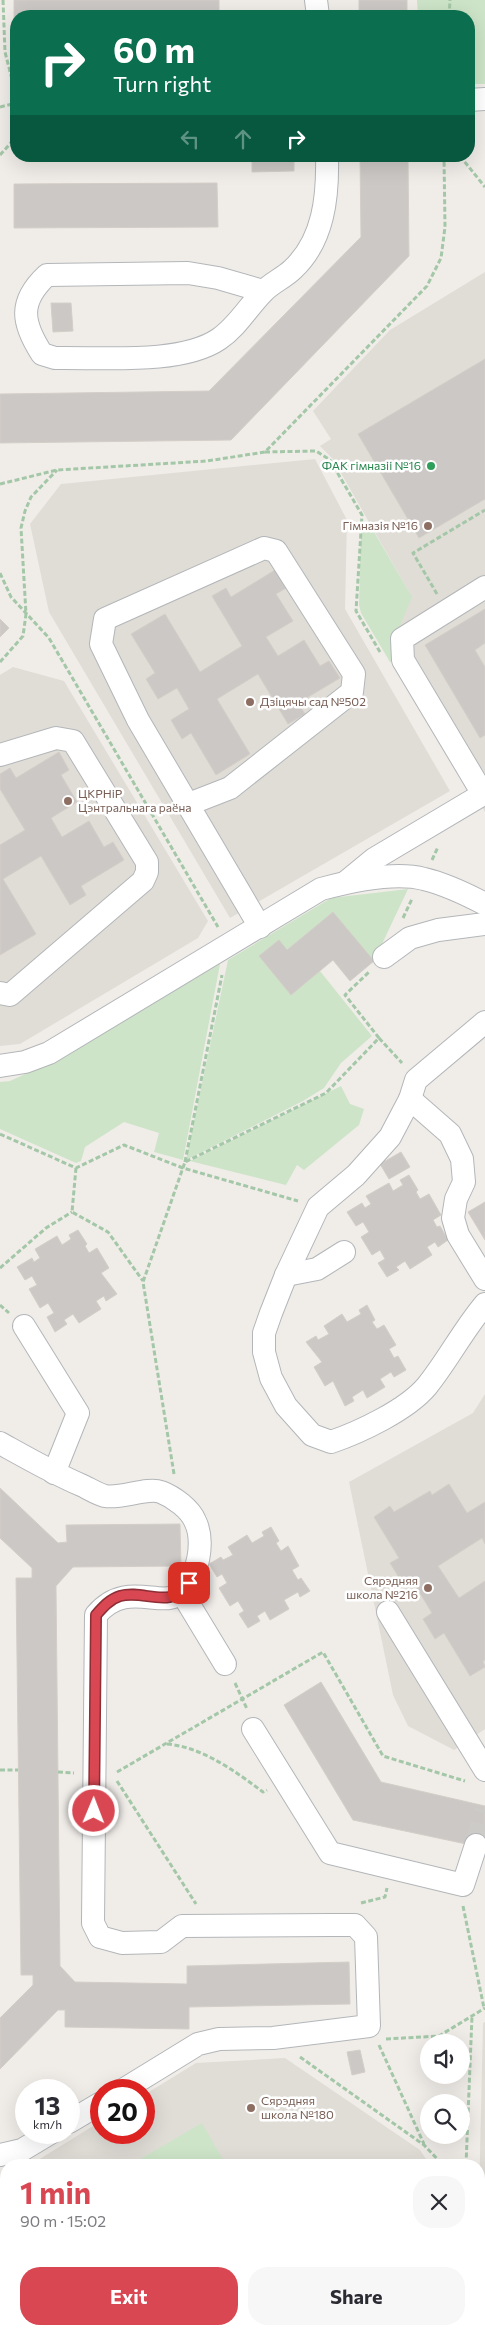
<!DOCTYPE html>
<html lang="en">
<head>
<meta charset="utf-8">
<style>
	body { margin:0; font-family:Commissioner,sans-serif; background:#f7f7f7; color:#2b2b33; height:100vh; display:flex; flex-direction:column; font-size:19px; white-space:nowrap }
	* { box-sizing:border-box; margin:0 }
	p { font-size:16px; color:#7c7c81 }
	.icon { flex:none; width:28px; height:28px; fill:none; stroke:currentColor; stroke-width:2; stroke-linecap:round; stroke-linejoin:round }
	.map { position:relative; flex:1; overflow:hidden }
	.details { position:absolute; left:0px; top:2159px; width:485px; height:176px; display:flex; flex-direction:column; background:#fff; border-radius:20px 20px 0 0; box-shadow:0 5px 20px #0002 }
	.details>* { flex:none }
	.guide { position:absolute; left:10px; top:10px; width:465px; height:152px; border-radius:20px; box-shadow:0 5px 20px #0002; background:#0b6e4f; color:#fff; overflow:hidden }
	.fabs { position:absolute; left:420px; top:2034px; display:grid; gap:10px }
	.fabs a { display:grid; place-items:center; width:50px; height:50px; border-radius:50%; background:#fff; box-shadow:0 5px 20px #0002; font-size:25px }
	.speed { position:absolute; left:15px; top:2079px; display:flex; gap:10px; font-size:25px; font-weight:700; text-align:center }
	.speed>* { display:grid; place-content:center; width:65px; height:65px; border-radius:50%; background:#fff; box-shadow:0 5px 20px #0002; line-height:1 }
	.speed small { font-size:12px; font-weight:400 }
	.speed .limit { border:8px solid #d22; background:#fff; color:#111 }
	.pin { position:absolute; display:grid; place-items:center; width:42px; height:42px; color:#fff; margin:-21px; border-radius:10px; box-shadow:0 2px 8px #0006 }
	.me { position:absolute; width:55px; margin:-28px; rotate:1deg; stroke-linejoin:round; filter:drop-shadow(0 0 4px #0008) }
	.turn { display:flex; align-items:center; gap:18px; height:105px; padding:0 20px; font-size:22px }
	.turn .icon { width:65px; height:65px; stroke-width:2.5 }
	.turn b { display:block; font-size:35px; line-height:42px }
	.lanes { display:flex; align-items:center; height:48px; padding:0 20px; background:#0003; justify-content:center; gap:25px; direction:ltr }
	.lanes .off { opacity:.35 }
	.round { display:grid; place-items:center; flex:none; width:52px; height:52px; border-radius:20px; background:#f7f7f7 }
	.headline { display:flex; align-items:center; justify-content:space-between; height:85px; padding:0 20px }
	h1 { font-size:30px; font-weight:700; line-height:38px; color:#d84752 }
	.primary-button { display:flex; gap:10px; margin-top:auto; padding:10px 20px }
	.primary-button a { flex:1; height:58px; border-radius:20px; background:#d84752; color:#fff; font-size:20px; font-weight:700; line-height:58px; text-align:center }
	.primary-button a+a { background:#f7f7f7; color:#2b2b33 }
	.map>svg:first-child { display:block }
	.education { fill:#e0ddd7 }
	.green { fill:#cde4c8 }
	.building { fill:#ccc8c5; stroke:#d4cec7 }
	.lines { fill:none; stroke-linecap:round; stroke-linejoin:round }
	.minor-tunnel { stroke:#cccbc8; stroke-width:22; stroke-dasharray:22 11; stroke-linecap:butt }
	.minor-casing { stroke:#b3b6b9; stroke-width:24 }
	.path { stroke:#a4c7a8; stroke-width:3; stroke-dasharray:5 2.5; stroke-linecap:butt }
	.minor { stroke:#fff; stroke-width:22 }
	.route-casing { stroke:#8c2e35; stroke-width:12 }
	.route { stroke:#d84752; stroke-width:9 }
	.leisure-dot { fill:#2e9e5b; stroke:#fff; stroke-width:2 }
	.education-dot { fill:#8d6e63; stroke:#fff; stroke-width:2 }
	.labels { text-anchor:middle; stroke-width:5; stroke-linejoin:round; paint-order:stroke }
	.leisure-label { font-size:12px; fill:#27864d; stroke:#fff; text-anchor:end }
	.education-label { font-size:12px; fill:#785e54; stroke:#fff; text-anchor:start }
</style>
</head>
<body>
<div class="map">
<svg width="485" height="2334" viewBox="0 0 485 2334">
	<rect width="100%" height="100%" fill="#f0ede9"/>
	<g class="education">
		<polygon points="485,272 485,812 367,619 409,592 333,459 320,446 331,439 313,411 390,330"/>
		<polygon points="315,459 347,520 345,609 450,791 230,918 49,612 30,524 61,484"/>
		<polygon points="13,667 64,681 208,921 198,938 20,1044 0,1046 0,675"/>
		<polygon points="485,1394 485,1729 454,1750 408,1726 393,1695 349,1482 473,1413"/>
		<polygon points="485,2022 485,2207 479,2198 483,2023"/>
		<polygon points="285,2058 420,2150 430,2165 30,2165 101,2121 101,2132 144,2132 144,2095 196,2063"/>
		<polygon points="6,2179 6,2329 479,2329 479,2243 485,2253 485,2334 0,2334 0,2183"/>
	</g>
	<g class="green">
		<polygon points="417,0 485,0 485,84 469,84 469,16 418,16"/>
		<polygon points="370,525 412,597 397,633 396,661 390,662 361,613 359,605 361,530"/>
		<polygon points="408,889 374,961 333,912 287,950 259,956 291,995 320,971 372,1036 341,1063 324,1088 303,1101 186,1160 228,960 331,898"/>
		<polygon points="220,964 183,1160 154,1152 159,1133 124,1122 85,1147 81,1161 76,1163 0,1129 0,1082 10,1081 60,1058"/>
		<polygon points="341,1086 350,1104 364,1109 359,1125 304,1170 297,1165 286,1185 190,1161"/>
		<polygon points="202,2123 226,2165 130,2165"/>
		<polygon points="54,2329 118,2329 109,2334 57,2334"/>
	</g>
	<g class="building">
		<polygon points="14,0 219,0 219,16 16,16 16,27 14,27"/>
		<rect x="359" y="0" width="48" height="16"/>
		<polygon points="252,156 294,156 294,171 252,172"/>
		<polygon points="360,156 408,156 409,256 231,440 0,443 0,394 209,391 361,237"/>
		<polygon points="217,183 218,227 14,228 14,184"/>
		<polygon points="51,303 71,303 73,331 53,332"/>
		<polygon points="485,359 485,499 419,538 358,434"/>
		<polygon points="275,570 286,588 276,594 293,621 266,637 278,656 304,640 320,666 329,661 340,678 298,703 305,714 288,724 258,674 217,699 250,754 216,775 191,733 182,739 171,720 189,709 177,688 158,699 146,679 155,673 131,634 165,614 200,672 242,646 212,596 226,588 231,597"/>
		<polygon points="485,609 485,643 475,650 485,667 485,735 480,738 425,645"/>
		<polygon points="0,619 9,628 0,637"/>
		<polygon points="59,752 69,770 61,775 77,802 51,818 62,837 89,821 104,847 113,842 124,860 81,886 86,895 70,905 41,856 3,879 36,934 0,955 0,845 25,830 0,789 0,774 10,768 16,778"/>
		<polygon points="333,912 374,961 350,981 333,960 291,995 259,956 279,940 287,950"/>
		<polygon points="401,1152 410,1167 389,1179 380,1164"/>
		<polygon points="409,1175 418,1190 416,1192 420,1199 429,1194 441,1215 433,1220 437,1227 440,1226 448,1240 438,1247 435,1242 427,1247 432,1255 410,1269 405,1261 396,1267 399,1270 387,1277 378,1263 385,1259 380,1250 372,1255 361,1237 369,1232 363,1222 356,1226 347,1212 362,1203 365,1208 371,1204 366,1196 389,1183 393,1191 403,1185 400,1180"/>
		<polygon points="485,1202 485,1240 468,1212"/>
		<polygon points="78,1230 87,1244 85,1246 89,1253 97,1248 109,1268 101,1273 117,1294 106,1301 104,1296 96,1301 101,1309 79,1323 73,1314 64,1320 67,1324 55,1332 47,1317 54,1313 48,1303 40,1308 29,1289 37,1285 32,1276 25,1280 17,1267 32,1258 34,1262 40,1258 35,1249 57,1236 62,1245 71,1239 69,1235"/>
		<polygon points="367,1305 375,1320 372,1322 377,1329 384,1325 396,1345 389,1349 394,1358 398,1356 406,1370 394,1377 391,1372 380,1379 385,1387 367,1398 363,1390 352,1397 354,1401 345,1406 333,1381 325,1386 314,1367 322,1362 306,1342 316,1336 318,1340 329,1334 324,1326 342,1314 347,1322 361,1314 359,1310"/>
		<polygon points="449,1484 467,1513 485,1502 485,1544 482,1538 438,1566 459,1598 485,1581 485,1660 483,1661 485,1667 470,1676 444,1633 435,1639 423,1619 432,1613 413,1582 405,1587 390,1563 399,1558 374,1517 390,1506 394,1512 430,1491 432,1495"/>
		<polygon points="0,1488 58,1543 67,1542 66,1525 180,1524 181,1566 73,1567 56,1586 60,1966 75,1982 187,1984 187,1966 349,1962 350,2004 189,2007 189,2029 65,2027 65,2010 58,2010 0,2069 0,2018 33,1985 33,1975 21,1975 16,1578 32,1578 32,1568 0,1538"/>
		<polygon points="271,1527 279,1541 276,1543 281,1551 288,1546 299,1566 292,1570 298,1580 301,1578 310,1591 300,1597 298,1592 284,1600 289,1609 270,1620 265,1611 257,1616 260,1621 248,1628 239,1614 244,1611 238,1601 230,1606 219,1588 227,1583 222,1574 217,1577 209,1564 221,1557 223,1560 233,1555 228,1547 247,1535 252,1543 264,1536 262,1532"/>
		<polygon points="321,1682 381,1782 485,1806 485,1848 353,1820 284,1705"/>
		<polygon points="360,2050 365,2072 352,2075 347,2052"/>
		<polygon points="276,2329 375,2329 379,2334 279,2334"/>
		<polygon points="390,2329 445,2329 448,2334 382,2334"/>
	</g>
	<g class="lines">
		<polyline class="minor-tunnel" points="476,1845 485,1810"/>
		<g class="minor-casing">
			<g id="minor">
				<polyline points="316,0 318,16"/>
				<polyline points="469,100 485,99"/>
				<path d="M263,291L218,278L188,273L47,275C18,302 22,323 42,354L55,358C101,357 181,365 219,339C237,327 248,307 263,292C271,283 284,278 293,269C324,240 328,196 327,156"/>
				<polyline points="0,755 56,738 73,741 147,862 147,872 143,881 10,995 0,993"/>
				<polyline points="483,794 403,660 402,639 485,587"/>
				<polyline points="189,804 230,788 352,692 354,674 276,551 264,548 105,619 101,644 138,720 260,927"/>
				<polyline points="346,882 374,859 485,793"/>
				<polyline points="384,957 410,938 438,930 485,924"/>
				<path d="M485,1022L416,1080L410,1099L390,1137L356,1175L318,1207L286,1275L271,1313L264,1333V1352L271,1378L286,1406L312,1435L331,1442C360,1432 407,1410 427,1386C448,1360 463,1330 485,1304"/>
				<path d="M0,1066L25,1062L49,1053L321,889C351,881 394,871 424,879C445,884 466,894 485,904"/>
				<polyline points="410,1099 450,1134 462,1159 464,1182 456,1199 453,1218 458,1235 485,1279"/>
				<polyline points="286,1275 317,1269 344,1252"/>
				<polyline points="24,1326 78,1413 54,1473"/>
				<path d="M0,1443C27,1458 53,1473 81,1485C88,1488 97,1494 105,1496C121,1499 147,1487 161,1492C174,1497 190,1509 195,1521C205,1541 198,1577 182,1592C163,1611 127,1578 96,1615L93,1923L100,1937L122,1943L161,1942L182,1926L331,1925H355L366,1937L369,2026L273,2038L219,2039L198,2044L123,2090"/>
				<polyline points="182,1593 225,1664"/>
				<polyline points="388,1612 485,1770"/>
				<polyline points="253,1729 330,1853 463,1885 476,1845"/>
				<polyline points="69,2122 101,2103"/>
				<polyline points="0,2155 22,2150 52,2132"/>
				<polyline points="470,2329 473,2334"/>
			</g>
		</g>
		<g class="path">
			<polyline points="3,0 5,52 16,95"/>
			<polyline points="449,16 450,0"/>
			<polyline points="0,107 16,103"/>
			<polyline points="0,155 16,137"/>
			<polyline points="460,156 485,187"/>
			<polyline points="265,452 316,451 330,460 362,515 356,611 380,652"/>
			<polyline points="0,484 57,470 207,461 265,452 427,286 441,258 445,227 444,156"/>
			<polyline points="0,573 11,597 49,638 218,927"/>
			<polyline points="437,594 413,553 485,510"/>
			<polyline points="0,662 23,636 26,614 21,528 25,511 31,497 57,470"/>
			<polyline points="432,860 438,847"/>
			<polyline points="403,918 412,899"/>
			<polyline points="379,1038 402,1063"/>
			<polyline points="0,1134 76,1168 124,1145 183,1168 298,1201"/>
			<polyline points="185,1162 222,975"/>
			<polyline points="76,1168 72,1212 108,1232 143,1281"/>
			<polyline points="0,1268 46,1228 72,1212"/>
			<polyline points="0,1305 9,1313"/>
			<polyline points="174,1474 143,1282 185,1162 326,1093 379,1038 345,995 370,971"/>
			<polyline points="235,1683 247,1709"/>
			<path d="M167,1744C202,1747 235,1771 263,1792L267,1790"/>
			<polyline points="0,1770 18,1770"/>
			<polyline points="58,1772 74,1773"/>
			<polyline points="117,1772 323,1652 383,1756 465,1781"/>
			<polyline points="117,1781 196,1904"/>
			<polyline points="361,1903 385,1897 387,1888"/>
			<polyline points="463,1906 484,2008"/>
			<polyline points="386,2039 439,2036 485,2008"/>
			<polyline points="379,2045 424,2144"/>
			<polyline points="300,2057 424,2145 443,2165"/>
			<polyline points="466,2165 472,2016"/>
			<polyline points="479,2224 485,2235"/>
		</g>
		<use href="#minor" class="minor"/>
	</g>
	<g class="lines">
		<g class="route-casing">
			<path id="route" d="M94,1811L96,1615C103,1607 110,1599 120,1596C145,1589 170,1611 189,1583"/>
		</g>
		<use href="#route" class="route"/>
	</g>
	<circle class="leisure-dot" cx="431" cy="466" r="5"/>
	<g class="education-dot">
		<circle cx="428" cy="526" r="5"/>
		<circle cx="250" cy="702" r="5"/>
		<circle cx="68" cy="801" r="5"/>
		<circle cx="428" cy="1588" r="5"/>
		<circle cx="251" cy="2108" r="5"/>
	</g>
	<g class="labels">
		<g class="leisure-label">
			<text x="421" y="470">ФАК гімназіі №16</text>
		</g>
		<g class="education-label">
			<text x="418" y="530" text-anchor="end">Гімназія №16</text>
			<text x="260" y="706">Дзіцячы сад №502</text>
			<text x="78" y="798">ЦКРНіР<tspan x="78" dy="14">Цэнтральнага раёна</tspan></text>
			<text x="418" y="1585" text-anchor="end">Сярэдняя<tspan x="418" dy="14">школа №216</tspan></text>
			<text x="261" y="2105">Сярэдняя<tspan x="261" dy="14">школа №180</tspan></text>
		</g>
	</g>
</svg>
<div class="fabs">
<a><svg class="icon" aria-label="sound" viewBox="0 0 24 24"><path d="M4 9h4l5-4v14l-5-4H4zM17 9q2 3 0 6"/></svg></a>
<a><svg class="icon" aria-label="search" viewBox="0 0 24 24"><circle cx="10" cy="10" r="6"/><path d="M15 15l6 6"/></svg></a>
</div>
<div class="speed"><div>13<small>km/h</small></div><div class="limit">20</div></div>
<div class="pin" style="left:189px;top:1583px;background:#d93025"><svg class="icon" aria-label="arrive" viewBox="0 0 24 24"><path d="M6 21V4h12l-3 4 3 4H6"/></svg></div>
<svg class="me" style="left:94px;top:1811px" viewBox="-20 -20 40 40"><circle r="17" fill="#d84752" stroke="#fff" stroke-width="3"/><path d="M0-11L8 9 0 5-8 9z" fill="#fff"/></svg>
<div class="guide">
<div class="turn"><svg class="icon" aria-label="right" viewBox="0 0 24 24"><path d="M7 20v-9h11M14 6l5 5-5 5"/></svg><div><b>60 m</b>Turn right</div></div>
<div class="lanes"><svg class="icon off" aria-label="left" viewBox="0 0 24 24"><path d="M17 20v-9H6M10 6l-5 5 5 5"/></svg><svg class="icon off" aria-label="ahead" viewBox="0 0 24 24"><path d="M12 20V5M6 11l6-6 6 6"/></svg><svg class="icon" aria-label="right" viewBox="0 0 24 24"><path d="M7 20v-9h11M14 6l5 5-5 5"/></svg></div>
</div>
<section class="details">
<div class="headline"><div><h1>1 min</h1><p>90 m · 15:02</p></div><a class="round"><svg class="icon" aria-label="close" viewBox="0 0 24 24"><path d="M6 6l12 12M18 6L6 18"/></svg></a></div>
<div class="primary-button"><a>Exit</a><a>Share</a></div>
</section>
</div>
</body>
</html>
